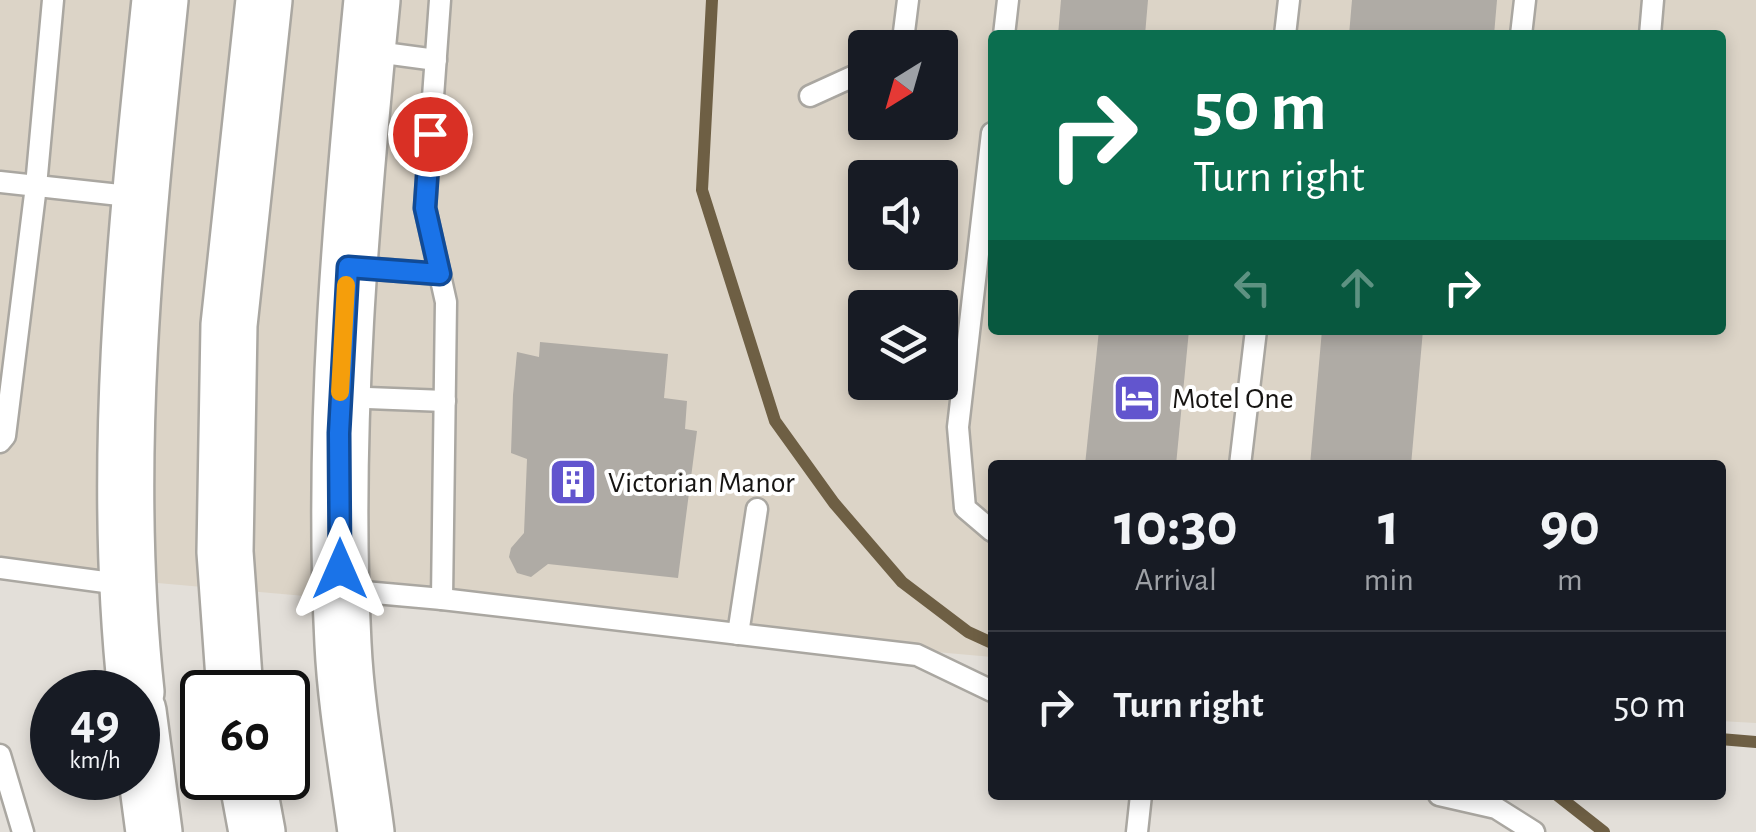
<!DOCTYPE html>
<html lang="en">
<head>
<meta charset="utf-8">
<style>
	body { margin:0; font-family:"Alegreya Sans",sans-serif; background:#20242c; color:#f1f3f6; height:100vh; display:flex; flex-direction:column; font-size:38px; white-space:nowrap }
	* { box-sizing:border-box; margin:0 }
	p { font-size:32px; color:#9ea1a6 }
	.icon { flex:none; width:55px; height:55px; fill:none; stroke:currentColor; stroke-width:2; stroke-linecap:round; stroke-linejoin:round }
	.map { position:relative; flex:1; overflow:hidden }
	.sheet { position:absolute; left:988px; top:460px; width:738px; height:340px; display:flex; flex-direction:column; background:#171b24; border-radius:10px; box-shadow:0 5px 15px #0003 }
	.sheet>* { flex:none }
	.banner { position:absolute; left:988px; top:30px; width:738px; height:305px; border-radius:10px; box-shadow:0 5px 15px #0003; background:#0b6e4f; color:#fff; overflow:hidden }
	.needle { width:65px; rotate:217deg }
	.fabs { position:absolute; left:848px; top:30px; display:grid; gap:20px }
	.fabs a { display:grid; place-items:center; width:110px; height:110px; border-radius:10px; background:#171b24; box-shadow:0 5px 15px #0003; font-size:50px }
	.speed { position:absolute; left:30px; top:670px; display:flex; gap:20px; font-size:50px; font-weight:700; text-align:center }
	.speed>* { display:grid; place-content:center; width:130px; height:130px; border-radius:50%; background:#171b24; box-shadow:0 5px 15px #0003; line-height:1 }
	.speed small { font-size:25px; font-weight:400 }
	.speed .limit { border:5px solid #111; border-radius:15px; background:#fff; color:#111 }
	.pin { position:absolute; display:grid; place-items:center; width:85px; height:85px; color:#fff; margin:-42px; border:5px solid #fff; border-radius:50%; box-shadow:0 2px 10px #0007 }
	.me { position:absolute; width:110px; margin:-55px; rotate:0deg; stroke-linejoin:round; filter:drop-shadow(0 0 8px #0008) }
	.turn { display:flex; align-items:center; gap:35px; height:210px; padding:0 40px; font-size:45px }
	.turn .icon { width:130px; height:130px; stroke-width:2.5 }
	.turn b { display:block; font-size:70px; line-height:85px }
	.lanes { display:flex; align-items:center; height:95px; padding:0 40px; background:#0003; justify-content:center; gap:50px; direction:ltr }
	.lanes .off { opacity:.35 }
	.eta { display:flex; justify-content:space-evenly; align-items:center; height:170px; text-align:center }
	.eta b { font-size:60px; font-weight:700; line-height:70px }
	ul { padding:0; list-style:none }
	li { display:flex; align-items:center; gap:30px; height:150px; padding:0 40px; border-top:2px solid #363941 }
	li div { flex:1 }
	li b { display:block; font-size:38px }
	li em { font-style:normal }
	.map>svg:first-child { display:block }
	.built { fill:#dcd4c7; fill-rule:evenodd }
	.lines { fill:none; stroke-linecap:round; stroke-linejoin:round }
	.stream { stroke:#6e5f44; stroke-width:12 }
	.building { fill:#afaba5 }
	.lane-casing { stroke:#aaa7a1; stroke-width:25 }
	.primary-casing { stroke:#aaa7a1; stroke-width:60 }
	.lane { stroke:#fff; stroke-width:20 }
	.primary { stroke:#fff; stroke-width:55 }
	.route-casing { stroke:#114b97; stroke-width:25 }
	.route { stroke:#1a73e8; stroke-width:18 }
	.slow { stroke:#f59e0b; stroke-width:18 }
	.labels { text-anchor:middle; stroke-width:8; stroke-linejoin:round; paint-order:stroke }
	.poi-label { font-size:30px; fill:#161412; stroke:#fff; text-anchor:start }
</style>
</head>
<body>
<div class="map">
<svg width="1756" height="832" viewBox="0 0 1756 832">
	<rect width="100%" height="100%" fill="#e3dfd9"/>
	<path class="built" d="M0,0H1756V723L1720,721V465H992V657L0,569ZM992,35H1720V330H992ZM865,48H940V122H865ZM865,178H940V252H865ZM865,308H940V382H865Z"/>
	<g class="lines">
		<g class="stream">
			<polyline points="712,0 702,190 775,421 834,503 902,582 968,632 992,643"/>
			<polyline points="1720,739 1756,742"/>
			<polyline points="1557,795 1604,832"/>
		</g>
	</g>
	<g class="building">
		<polygon points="1061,0 1148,0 1145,35 1058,35"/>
		<polygon points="1352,0 1497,0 1494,35 1349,35"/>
		<polygon points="1099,330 1189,330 1176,465 1085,465"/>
		<polygon points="1322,330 1423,330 1411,465 1310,465"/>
		<polygon points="540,342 668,354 664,398 687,401 685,429 697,431 678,578 548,564 531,577 517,573 509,557 511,548 524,533 527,459 511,453 513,395 517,352 539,357"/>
	</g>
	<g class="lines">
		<g class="lane-casing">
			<g id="lane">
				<polyline points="1004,35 1008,0"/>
				<polyline points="1285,35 1289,0"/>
				<polyline points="1521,35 1525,0"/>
				<polyline points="1650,35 1653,0"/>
				<polyline points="902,48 908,0"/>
				<polyline points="369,51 436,60"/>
				<polyline points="810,96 865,71"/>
				<polyline points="992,133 958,427 965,508 992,531"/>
				<polyline points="0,182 138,197"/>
				<polyline points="350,267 440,274"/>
				<polyline points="342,397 445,401"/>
				<polyline points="0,442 5,436 36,186 53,0"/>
				<polyline points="1240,465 1256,330"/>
				<polyline points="0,568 127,585"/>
				<polyline points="342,590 442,599 446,302 425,208 440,0"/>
				<polyline points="442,599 917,655 992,691"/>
				<polyline points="738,634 757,509"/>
				<polyline points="0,755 23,832"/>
				<polyline points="1439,795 1496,808 1534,832"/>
				<polyline points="1137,832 1141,795"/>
			</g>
		</g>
		<g class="primary-casing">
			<g id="primary">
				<path d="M136,692C111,461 136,230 160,0"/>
				<polyline points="235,692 225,552 229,325 264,0"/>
				<polyline points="138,711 154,832"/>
				<polyline points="247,778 257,832"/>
				<path d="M366,832C358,770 346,707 343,644C332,428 351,215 372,0"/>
			</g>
		</g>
		<use href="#lane" class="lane"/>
		<use href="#primary" class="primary"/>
	</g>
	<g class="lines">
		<g class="route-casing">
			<polyline id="route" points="340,569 339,433 348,267 440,274 425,208 430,134"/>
		</g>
		<use href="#route" class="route"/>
		<polyline class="slow" points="340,392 346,285"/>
	</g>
	<defs>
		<g id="hotel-square" transform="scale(2.5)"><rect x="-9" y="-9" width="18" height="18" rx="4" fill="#6255ce" stroke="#fff"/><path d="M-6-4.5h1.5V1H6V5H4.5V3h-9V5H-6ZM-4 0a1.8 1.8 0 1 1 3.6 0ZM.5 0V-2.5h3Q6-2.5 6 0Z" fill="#fff"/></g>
		<g id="building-square" transform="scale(2.5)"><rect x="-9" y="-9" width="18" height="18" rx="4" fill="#6255ce" stroke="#fff"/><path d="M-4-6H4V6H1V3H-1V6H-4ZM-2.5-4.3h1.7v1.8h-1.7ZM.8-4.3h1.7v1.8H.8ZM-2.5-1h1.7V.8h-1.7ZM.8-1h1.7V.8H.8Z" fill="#fff"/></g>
	</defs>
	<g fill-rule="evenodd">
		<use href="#hotel-square" x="1137" y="398"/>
		<use href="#building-square" x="573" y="482"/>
	</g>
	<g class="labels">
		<g class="poi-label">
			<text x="1172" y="408">Motel One</text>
			<text x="608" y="492">Victorian Manor</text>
		</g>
	</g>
</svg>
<div class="fabs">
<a><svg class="needle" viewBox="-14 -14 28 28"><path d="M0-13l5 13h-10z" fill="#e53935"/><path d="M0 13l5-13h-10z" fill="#9ea1a6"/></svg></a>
<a><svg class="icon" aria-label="sound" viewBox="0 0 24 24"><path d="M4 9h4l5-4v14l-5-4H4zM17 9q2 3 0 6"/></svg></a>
<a><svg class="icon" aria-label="layers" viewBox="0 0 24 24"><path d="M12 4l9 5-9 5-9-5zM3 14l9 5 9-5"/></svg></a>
</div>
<div class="speed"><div>49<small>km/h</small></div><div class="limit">60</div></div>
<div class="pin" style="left:430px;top:134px;background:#d93025"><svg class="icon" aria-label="arrive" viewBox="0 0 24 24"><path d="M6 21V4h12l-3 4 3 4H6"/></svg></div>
<svg class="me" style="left:340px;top:569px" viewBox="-20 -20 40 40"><path d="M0-17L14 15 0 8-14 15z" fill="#1a73e8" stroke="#fff" stroke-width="4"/></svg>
<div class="banner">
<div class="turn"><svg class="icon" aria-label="right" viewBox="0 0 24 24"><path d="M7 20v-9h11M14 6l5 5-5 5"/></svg><div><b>50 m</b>Turn right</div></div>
<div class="lanes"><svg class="icon off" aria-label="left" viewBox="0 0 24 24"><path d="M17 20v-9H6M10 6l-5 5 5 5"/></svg><svg class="icon off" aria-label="ahead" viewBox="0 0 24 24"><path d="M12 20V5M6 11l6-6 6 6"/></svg><svg class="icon" aria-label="right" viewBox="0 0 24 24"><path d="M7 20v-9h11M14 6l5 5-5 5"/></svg></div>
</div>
<section class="sheet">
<div class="eta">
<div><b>10:30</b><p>Arrival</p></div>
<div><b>1</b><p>min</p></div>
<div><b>90</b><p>m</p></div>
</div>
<ul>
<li><svg class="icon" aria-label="right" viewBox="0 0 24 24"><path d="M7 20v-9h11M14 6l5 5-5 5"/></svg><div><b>Turn right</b></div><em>50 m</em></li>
</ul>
</section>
</div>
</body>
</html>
